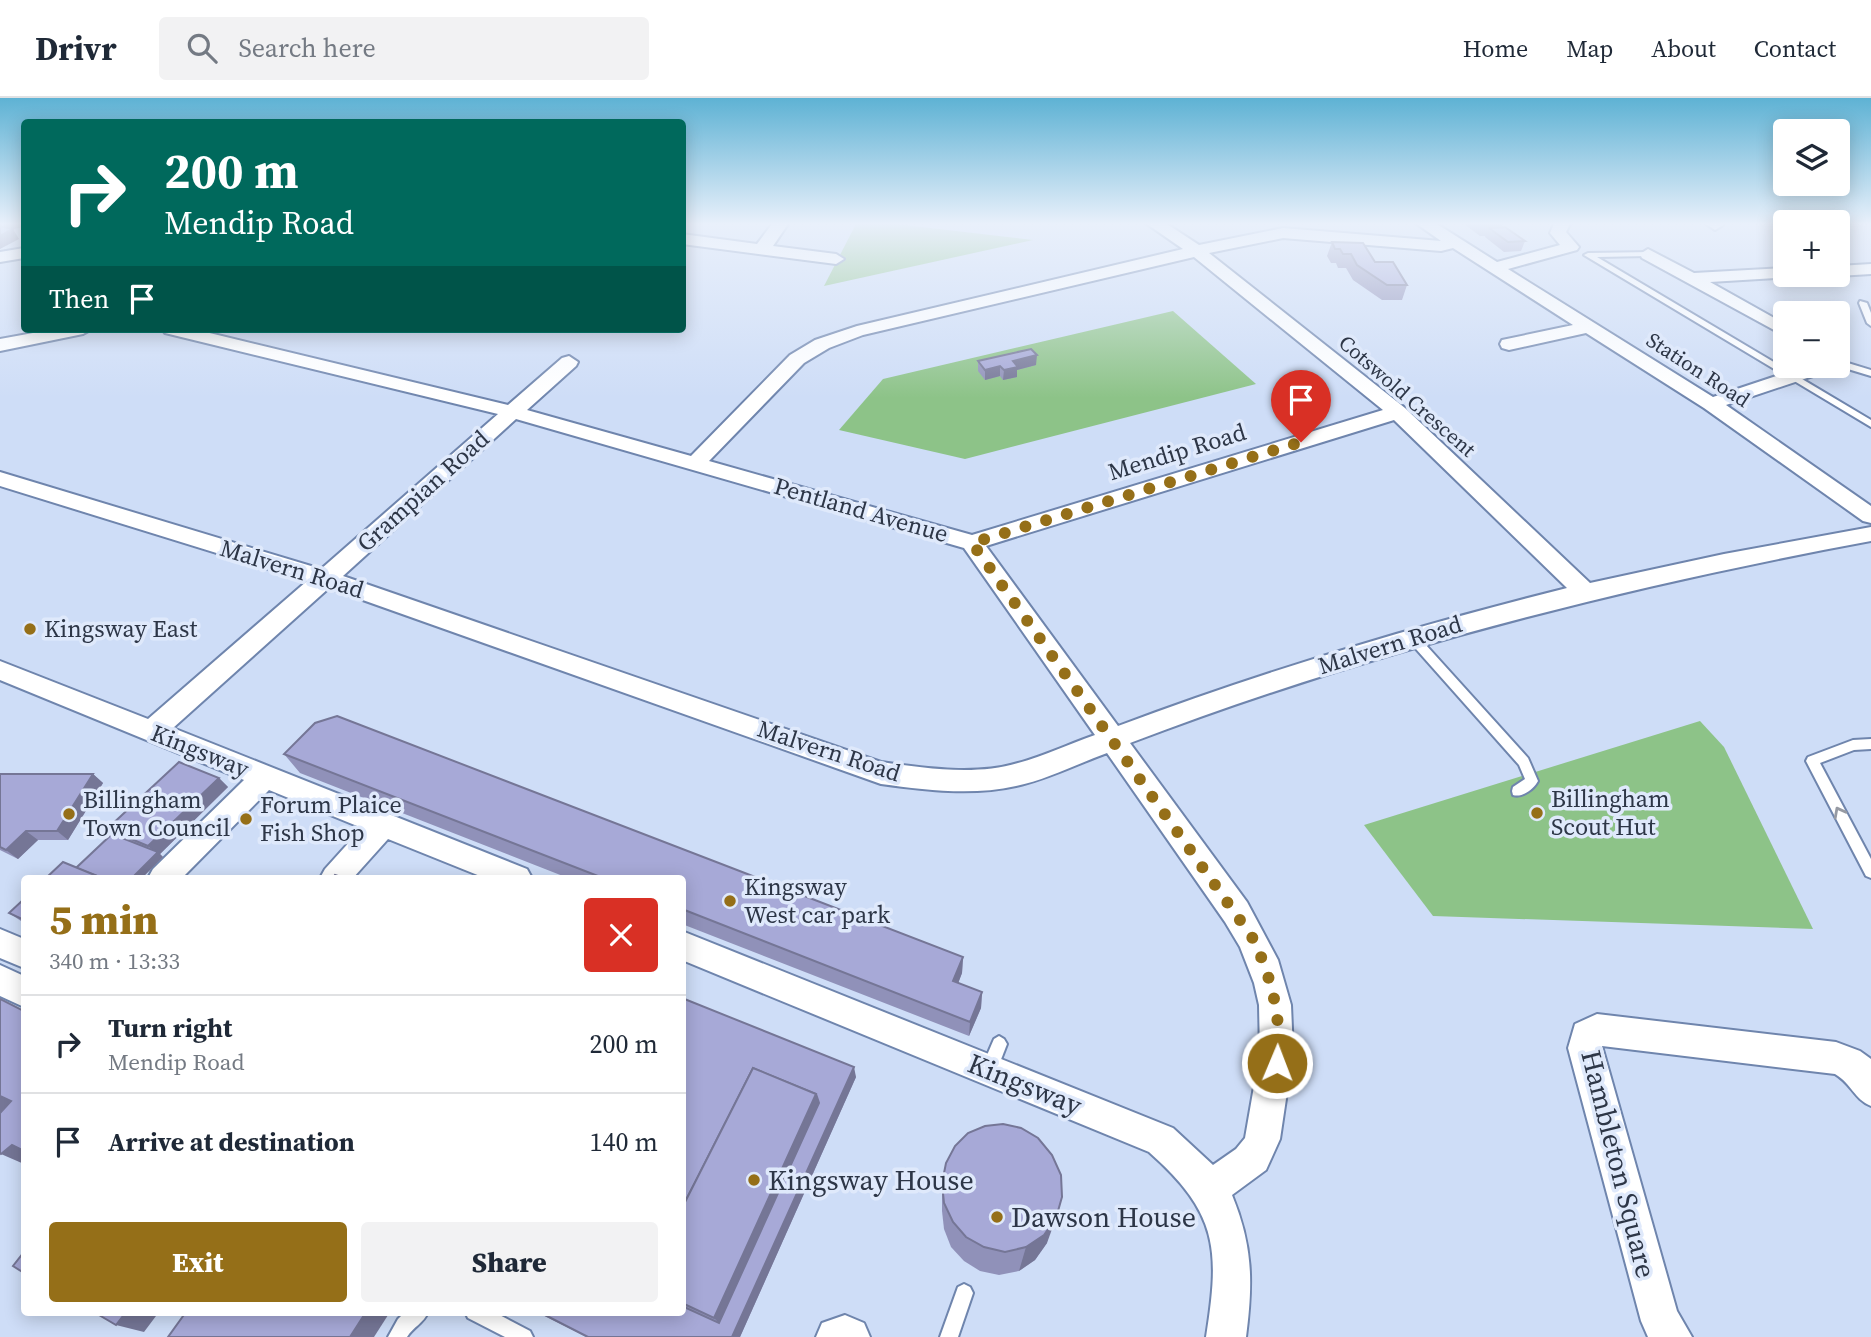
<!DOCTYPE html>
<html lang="en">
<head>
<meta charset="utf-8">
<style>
	body { margin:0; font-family:"Source Serif 4",serif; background:#f2f2f3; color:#1f2937; height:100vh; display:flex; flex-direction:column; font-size:26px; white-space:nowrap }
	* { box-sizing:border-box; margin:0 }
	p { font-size:23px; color:#747a83 }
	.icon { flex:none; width:38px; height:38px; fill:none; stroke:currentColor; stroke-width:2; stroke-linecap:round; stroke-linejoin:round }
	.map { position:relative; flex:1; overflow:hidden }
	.panel { position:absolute; left:21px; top:777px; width:665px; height:441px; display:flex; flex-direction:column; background:#fff; border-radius:7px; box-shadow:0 4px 18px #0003 }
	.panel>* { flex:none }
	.hud { position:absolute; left:21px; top:21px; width:665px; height:214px; border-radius:7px; box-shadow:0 4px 18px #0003; background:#00695c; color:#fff; overflow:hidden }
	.fabs { position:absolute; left:1773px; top:21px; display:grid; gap:14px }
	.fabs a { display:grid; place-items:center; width:77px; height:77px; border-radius:7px; background:#fff; box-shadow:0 4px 18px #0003; font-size:35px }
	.pin { position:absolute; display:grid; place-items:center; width:60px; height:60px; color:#fff; margin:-72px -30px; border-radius:50% 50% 50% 0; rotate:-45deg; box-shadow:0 0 7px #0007 }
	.pin .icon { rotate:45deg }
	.me { position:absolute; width:77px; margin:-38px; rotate:1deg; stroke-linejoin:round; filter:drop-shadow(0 0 5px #0008) }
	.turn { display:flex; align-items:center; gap:24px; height:147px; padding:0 28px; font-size:32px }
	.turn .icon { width:91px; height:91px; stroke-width:2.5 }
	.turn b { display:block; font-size:49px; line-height:60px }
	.then { display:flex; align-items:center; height:66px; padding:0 28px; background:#0003; gap:14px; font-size:26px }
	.round { display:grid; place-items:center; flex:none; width:74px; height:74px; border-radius:7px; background:#f2f2f3 }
	.headline { display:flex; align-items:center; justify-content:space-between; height:119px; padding:0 28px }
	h1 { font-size:42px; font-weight:800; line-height:52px; color:#956f18 }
	.cta { display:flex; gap:14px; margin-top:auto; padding:14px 28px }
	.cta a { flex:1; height:80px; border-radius:7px; background:#956f18; color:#fff; font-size:28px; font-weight:800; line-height:80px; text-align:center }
	.cta a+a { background:#f2f2f3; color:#1f2937 }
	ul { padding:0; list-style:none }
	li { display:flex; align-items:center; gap:21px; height:98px; padding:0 28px; border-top:2px solid #e0e1e3 }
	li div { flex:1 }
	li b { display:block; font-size:26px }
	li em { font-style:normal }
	header { display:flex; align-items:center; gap:42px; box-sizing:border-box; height:98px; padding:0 35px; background:#fff; border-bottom:2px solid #e0e1e3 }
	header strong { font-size:33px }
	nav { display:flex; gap:38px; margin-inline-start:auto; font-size:24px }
	.search { width:490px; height:63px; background:#f2f2f3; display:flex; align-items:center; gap:18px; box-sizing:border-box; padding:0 24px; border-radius:7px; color:#747a83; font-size:26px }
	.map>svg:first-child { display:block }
	.green { fill:#8dc388 }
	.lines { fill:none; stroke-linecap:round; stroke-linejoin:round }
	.lane-casing { stroke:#6f85ad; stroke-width:4 }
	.street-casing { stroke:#6f85ad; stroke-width:4 }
	.lane { fill:#fff; fill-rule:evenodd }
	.street { fill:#fff; fill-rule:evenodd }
	.wall { fill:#9091b9 }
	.shaded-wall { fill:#757696 }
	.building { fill:#a7a9d7; stroke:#757696; stroke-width:2 }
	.oneway { stroke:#969aa3 }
	.route { stroke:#956f18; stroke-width:12; stroke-dasharray:0 21.6 }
	.poi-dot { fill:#956f18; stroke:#dfe9fb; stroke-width:2.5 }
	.labels { text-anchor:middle; stroke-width:7; stroke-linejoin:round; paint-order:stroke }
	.far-street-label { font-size:21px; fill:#2d3647; stroke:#dfe9fb }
	.street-label { font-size:24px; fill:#2d3647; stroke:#dfe9fb }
	.poi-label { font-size:24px; fill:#2d3647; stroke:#dfe9fb; text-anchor:start }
	.near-street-label { font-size:28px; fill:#2d3647; stroke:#dfe9fb }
	.near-poi-label { font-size:28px; fill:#2d3647; stroke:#dfe9fb; text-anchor:start }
</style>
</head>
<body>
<header>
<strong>Drivr</strong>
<div class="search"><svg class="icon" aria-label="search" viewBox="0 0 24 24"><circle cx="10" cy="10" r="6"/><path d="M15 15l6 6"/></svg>Search here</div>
<nav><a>Home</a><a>Map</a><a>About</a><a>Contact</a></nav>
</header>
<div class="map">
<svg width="1871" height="1239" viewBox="0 0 1871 1239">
	<rect width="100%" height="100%" fill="#ceddf7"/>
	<g class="green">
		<polygon points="856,126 896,126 1033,142 824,188"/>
		<polygon points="1173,213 1256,286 965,361 839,332 883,281"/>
		<polygon points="1700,623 1724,649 1813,831 1433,818 1364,727"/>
	</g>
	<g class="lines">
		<g class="lane-casing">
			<g id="lane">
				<polygon points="1778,126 1785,126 1785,132"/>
				<polygon points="1651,154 1651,158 1648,158 1597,159 1871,322 1871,329 1584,157 1588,155"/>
				<polygon points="1860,203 1867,205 1871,215 1871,228 1867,225 1859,205"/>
				<polygon points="1838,262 1871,272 1871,278 1838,268"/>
				<path d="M1412,535L1416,536L1528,660L1538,683C1534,691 1522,700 1513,697L1512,693L1513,689L1525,681L1519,667L1408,542L1406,539Z"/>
				<polygon points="1871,641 1871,651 1854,652 1820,665 1871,761 1871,780 1866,778 1806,663 1808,659 1853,642"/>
				<polygon points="999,938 1004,941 1007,946 995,977 989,979 983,977 981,971 994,941"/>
				<polygon points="964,1186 970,1189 973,1195 958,1239 940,1239 958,1189"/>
				<path d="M405,1214H428C424,1225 413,1229 407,1239H388L398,1221Z"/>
				<polygon points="465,1214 494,1214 530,1233 533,1239 505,1239 468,1220"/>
			</g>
		</g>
		<g class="street-casing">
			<g id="street">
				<polygon points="772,126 788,126 773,148 836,156 844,161 836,166 682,146 682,136 757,146"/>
				<path d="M1147,126H1167L1199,147L1283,130L1441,143L1417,126H1437L1497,164L1560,147L1550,135L1554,126H1570L1566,134L1579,149L1577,152L1508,171L1713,299L1806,268H1833L1831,272L1726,307L1871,408V425L1863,423L1704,310L1586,235L1509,252L1502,250L1500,246L1502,242L1573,227L1453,150L1441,153L1283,140L1209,155L1405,310L1590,485L1724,456L1871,429V443C1618,490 1371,553 1130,645L1247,804L1278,862L1291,907L1293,954L1280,1041L1266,1072L1232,1097C1253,1148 1253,1185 1246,1239H1206C1220,1151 1218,1115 1149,1054L682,862V833L1173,1030L1213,1067L1236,1051L1245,1040L1260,954L1259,907L1254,885L1240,849L1225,824L1107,655C1077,666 1046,682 1016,688C972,698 925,692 881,686L329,490L173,630L527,771L532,780H485L388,741L353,780H320L325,771L362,730L269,692L182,780H148L153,771L244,682L0,582V563L148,621L307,483L0,388V374L321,471L498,316L165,235L162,231H193L508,307L562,260L569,258L578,264L576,268L527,312L691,358L790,257L815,242L857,228L1183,151ZM1194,159L1383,312L972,437L709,363L804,265L829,250L863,237ZM516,321L964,450L1095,637C1069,646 1044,658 1018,665C975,678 924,670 881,664L343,478ZM1394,322L1567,490C1414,528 1265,573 1118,628L986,448Z"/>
				<polygon points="1706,126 1723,126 1723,127 1715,132"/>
				<polygon points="24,150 24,160 0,164 0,154"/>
				<polygon points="1648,151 1694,175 1785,170 1785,177 1792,177 1791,179 1710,184 1785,226 1785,238 1642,160 1640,156"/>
				<polygon points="1871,166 1871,176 1838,178 1833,177 1838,177 1838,168"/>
				<polygon points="55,231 92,231 83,236 0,253 0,241"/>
				<polygon points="0,831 24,841 24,870 0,860"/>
				<polygon points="0,867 24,878 24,909 0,898"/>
				<path d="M1597,916L1836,944L1860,953L1871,961V1008C1854,1001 1852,986 1835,976L1602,948L1677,1213L1692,1239H1648L1641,1223L1568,950L1575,926Z"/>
				<polygon points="845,1217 864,1225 870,1239 816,1239 822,1225"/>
			</g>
		</g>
		<use href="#lane" class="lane"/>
		<use href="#street" class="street"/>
	</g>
	<g class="wall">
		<polygon points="1464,126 1499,126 1500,127 1499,129 1525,143 1521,153 1504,154 1485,139 1485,138 1480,138"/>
		<polygon points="1838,126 1845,131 1839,140 1838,140"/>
		<polygon points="1332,144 1375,164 1407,187 1402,202 1382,202 1353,182 1346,170 1338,170 1336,165 1331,165 1327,158"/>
		<polygon points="978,263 1036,267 1017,272 1017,279 1003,282 1000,278 985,282 978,273"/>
		<polygon points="337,618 963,859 962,875 958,885 982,894 981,910 969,938 682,826 682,780 568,780 300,675 284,656 315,625"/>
		<polygon points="0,676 93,676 103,685 68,742 38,742 18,761 0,752"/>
		<polygon points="219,680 228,689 160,756 163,759 142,780 46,780 76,770 112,736 107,731"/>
		<polygon points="24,801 24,825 9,815"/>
		<polygon points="682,900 856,979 740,1239 586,1239 537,1214 682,1214"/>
		<polygon points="942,1085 1047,1145 1035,1162 1019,1173 999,1177 980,1173 964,1163 951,1149 944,1131 942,1113"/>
	</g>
	<g class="shaded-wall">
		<polygon points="3,126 24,126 24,129 7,132"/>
		<polygon points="13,131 19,141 0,151 0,138"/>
		<polygon points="1037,257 1036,267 1017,272 1017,279 1003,282 1004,272 1013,263"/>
		<polygon points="1000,268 1000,278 985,282 985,272"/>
		<polygon points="93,676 103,685 68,742 57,733"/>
		<polygon points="219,680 228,689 160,756 163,759 142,780 132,780 157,756 148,748"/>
		<polygon points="26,733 38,742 18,761 6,752"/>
		<polygon points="963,859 962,875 953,899 953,883"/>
		<polygon points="982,894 981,910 969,938 970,924"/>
		<polygon points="854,969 856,979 740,1239 732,1239"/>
		<polygon points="816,996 822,1015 725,1231 714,1220"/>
		<polygon points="0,998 23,1009 0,1034"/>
		<polygon points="12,1047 24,1052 24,1066 1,1056"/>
		<polygon points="1056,1120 1047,1145 1035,1162 1019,1173 1026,1149"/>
		<polygon points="126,1214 159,1214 144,1234 116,1227"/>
		<polygon points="366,1214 390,1214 374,1239 350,1239"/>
	</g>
	<g class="building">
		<polygon points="1481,126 1499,126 1500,127 1484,128"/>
		<polygon points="1838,126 1839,126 1845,131 1838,131"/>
		<polygon points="0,128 13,131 0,138"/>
		<polygon points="1505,129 1525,143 1508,144 1489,130"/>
		<polygon points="1332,144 1363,145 1375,164 1393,164 1407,187 1387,187 1357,167 1351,156 1343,156 1340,151 1335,151"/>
		<polygon points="1031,251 1037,257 1013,263 1018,269 1004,272 1000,268 985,272 978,263"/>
		<polygon points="337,618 963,859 953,883 982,894 970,924 682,811 682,780 603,780 284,656 315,625"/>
		<polygon points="179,664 219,680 148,748 107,731"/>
		<polygon points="0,676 93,676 57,733 26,733 6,752 0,749"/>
		<polygon points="112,736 158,754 132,780 102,780 76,770"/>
		<polygon points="63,764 102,780 46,780"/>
		<polygon points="335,777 344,780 333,780"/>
		<polygon points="24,801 24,822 9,815"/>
		<polygon points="682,900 854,969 732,1239 588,1239 539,1214 682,1214 682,1208 719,1225 819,1005 816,996 753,970 682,1110"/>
		<polygon points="0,901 24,913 24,1053 12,1047 1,1056 0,1055 0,1015 11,1003 0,998"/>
		<polygon points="753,970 816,996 714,1220 682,1205 682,1110"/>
		<polygon points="1003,1026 1021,1030 1038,1040 1052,1057 1061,1077 1062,1099 1056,1120 1044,1137 1026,1149 1005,1154 984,1149 966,1139 953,1124 944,1105 942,1085 946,1065 955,1048 968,1035 985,1028"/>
		<polygon points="24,1154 24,1175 13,1168"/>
		<polygon points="94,1214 126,1214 116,1227"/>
		<polygon points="186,1214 366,1214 350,1239 168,1239"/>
	</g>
	<defs><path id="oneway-chevron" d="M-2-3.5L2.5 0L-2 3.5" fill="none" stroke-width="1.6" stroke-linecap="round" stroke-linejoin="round" transform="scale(1.75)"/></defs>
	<use class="oneway" href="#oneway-chevron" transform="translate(1839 714) rotate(-118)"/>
	<linearGradient id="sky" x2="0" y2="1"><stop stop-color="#5eb2d4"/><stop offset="0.42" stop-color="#e9f0fb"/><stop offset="1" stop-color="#e9f0fb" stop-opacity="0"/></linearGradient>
	<rect width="1871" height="300" fill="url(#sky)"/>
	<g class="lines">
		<path class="route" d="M1277,965C1283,922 1271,877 1252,839L972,445L1301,344"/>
	</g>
	<g class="poi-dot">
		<circle cx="30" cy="531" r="7"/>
		<circle cx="1537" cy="715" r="7"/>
		<circle cx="69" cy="716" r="7"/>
		<circle cx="246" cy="721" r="7"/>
		<circle cx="730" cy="803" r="7"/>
		<circle cx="754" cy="1082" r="7"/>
		<circle cx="997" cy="1119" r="7"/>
	</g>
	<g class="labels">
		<g class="far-street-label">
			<text transform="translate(1698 272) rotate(33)" y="7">Station Road</text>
			<text transform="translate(1407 298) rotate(41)" y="7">Cotswold Crescent</text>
		</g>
		<g class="street-label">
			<text transform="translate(1177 354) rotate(-17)" y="8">Mendip Road</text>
			<text transform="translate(423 393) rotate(-42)" y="8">Grampian Road</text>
			<text transform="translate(861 412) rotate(16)" y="8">Pentland Avenue</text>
			<text transform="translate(292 471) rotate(17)" y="8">Malvern Road</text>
			<text transform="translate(1390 547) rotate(-17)" y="8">Malvern Road</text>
			<text transform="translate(200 653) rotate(22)" y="8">Kingsway</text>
			<text transform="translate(829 653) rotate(18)" y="8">Malvern Road</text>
		</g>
		<g class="poi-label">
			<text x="44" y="539">Kingsway East</text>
			<text x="1551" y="709">Billingham<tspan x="1551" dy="28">Scout Hut</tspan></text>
			<text x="83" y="710">Billingham<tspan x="83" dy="28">Town Council</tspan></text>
			<text x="260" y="715">Forum Plaice<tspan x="260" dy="28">Fish Shop</tspan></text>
			<text x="744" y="797">Kingsway<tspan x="744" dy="28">West car park</tspan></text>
		</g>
		<g class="near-street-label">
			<text transform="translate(1025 986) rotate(22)" y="10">Kingsway</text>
			<text transform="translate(1619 1066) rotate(76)" y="10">Hambleton Square</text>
		</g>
		<g class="near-poi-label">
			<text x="768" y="1092">Kingsway House</text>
			<text x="1011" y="1129">Dawson House</text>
		</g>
	</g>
</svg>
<div class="fabs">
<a><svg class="icon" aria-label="layers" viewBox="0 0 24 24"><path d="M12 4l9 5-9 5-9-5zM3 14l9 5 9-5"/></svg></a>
<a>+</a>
<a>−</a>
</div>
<div class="pin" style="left:1301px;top:344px;background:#d93025"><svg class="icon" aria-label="arrive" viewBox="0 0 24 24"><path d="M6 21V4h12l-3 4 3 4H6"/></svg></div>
<svg class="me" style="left:1277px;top:965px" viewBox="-20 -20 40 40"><circle r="17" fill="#956f18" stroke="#fff" stroke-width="3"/><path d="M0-11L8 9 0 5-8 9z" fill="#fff"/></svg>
<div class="hud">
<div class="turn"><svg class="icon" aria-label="right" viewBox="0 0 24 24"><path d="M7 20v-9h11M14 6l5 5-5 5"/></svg><div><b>200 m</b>Mendip Road</div></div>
<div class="then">Then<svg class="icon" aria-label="arrive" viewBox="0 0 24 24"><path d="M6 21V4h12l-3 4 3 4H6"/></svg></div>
</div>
<section class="panel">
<div class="headline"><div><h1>5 min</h1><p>340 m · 13:33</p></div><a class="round" style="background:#d93025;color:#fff"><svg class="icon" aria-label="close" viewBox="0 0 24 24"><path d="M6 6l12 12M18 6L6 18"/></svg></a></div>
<ul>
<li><svg class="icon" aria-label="right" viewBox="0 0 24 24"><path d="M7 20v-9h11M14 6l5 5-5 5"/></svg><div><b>Turn right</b><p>Mendip Road</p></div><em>200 m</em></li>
<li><svg class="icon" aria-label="arrive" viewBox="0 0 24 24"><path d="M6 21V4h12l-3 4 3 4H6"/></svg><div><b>Arrive at destination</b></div><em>140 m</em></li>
</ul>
<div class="cta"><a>Exit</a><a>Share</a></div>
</section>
</div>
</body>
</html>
